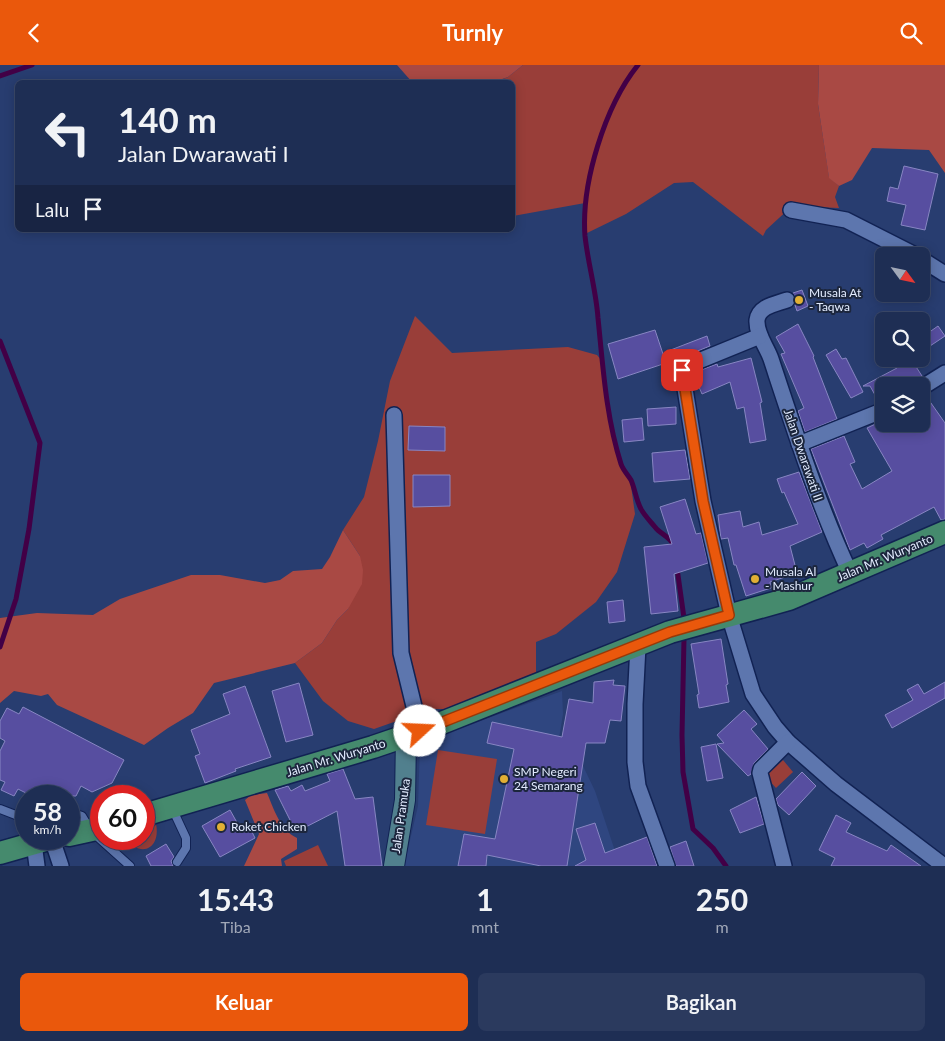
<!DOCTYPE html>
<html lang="id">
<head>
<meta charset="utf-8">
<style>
	body { margin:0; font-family:Lato,sans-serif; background:#2b3a5e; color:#f1f3f6; height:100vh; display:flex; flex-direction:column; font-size:19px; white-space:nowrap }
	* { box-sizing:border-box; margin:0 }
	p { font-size:16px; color:#a1a8b8 }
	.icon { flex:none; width:28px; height:28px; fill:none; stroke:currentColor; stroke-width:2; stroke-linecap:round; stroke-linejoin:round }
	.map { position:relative; height:801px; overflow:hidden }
	.sheet { display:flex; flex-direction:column; background:#1e2e54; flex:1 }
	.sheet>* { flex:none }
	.top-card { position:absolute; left:15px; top:15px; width:500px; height:152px; border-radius:8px; box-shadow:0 2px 12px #0003,0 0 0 1px #3c4a6b; background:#1e2e54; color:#f1f3f6; overflow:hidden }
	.needle { width:32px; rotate:123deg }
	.buttons { position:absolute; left:875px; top:182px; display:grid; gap:10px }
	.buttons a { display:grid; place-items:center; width:55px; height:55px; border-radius:8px; background:#1e2e54; box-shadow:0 2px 12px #0003,0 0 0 1px #3c4a6b; font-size:25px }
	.speed { position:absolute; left:15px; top:720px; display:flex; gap:10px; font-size:25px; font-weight:700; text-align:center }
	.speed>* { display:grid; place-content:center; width:65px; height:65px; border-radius:50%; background:#1e2e54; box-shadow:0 2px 12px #0003,0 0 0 1px #3c4a6b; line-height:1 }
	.speed small { font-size:12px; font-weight:400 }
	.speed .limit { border:8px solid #d22; background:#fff; color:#111 }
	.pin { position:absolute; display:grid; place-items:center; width:42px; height:42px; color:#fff; margin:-21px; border-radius:10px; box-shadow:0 2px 8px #0006 }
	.me { position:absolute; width:55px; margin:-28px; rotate:70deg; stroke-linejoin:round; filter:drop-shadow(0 0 4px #0008) }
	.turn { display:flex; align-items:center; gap:18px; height:105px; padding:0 20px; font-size:22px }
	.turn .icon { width:65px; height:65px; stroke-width:2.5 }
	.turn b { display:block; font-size:35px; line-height:42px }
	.then { display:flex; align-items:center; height:48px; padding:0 20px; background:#0003; gap:10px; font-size:19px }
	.eta { display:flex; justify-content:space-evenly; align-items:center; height:85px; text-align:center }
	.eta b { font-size:30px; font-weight:700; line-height:35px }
	.button { display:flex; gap:10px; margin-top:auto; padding:10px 20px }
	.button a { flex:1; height:58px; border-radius:8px; background:#ea580c; color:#fff; font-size:20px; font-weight:700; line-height:58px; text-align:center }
	.button a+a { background:#2b3a5e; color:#f1f3f6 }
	header { display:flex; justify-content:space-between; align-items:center; height:65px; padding:0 20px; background:#ea580c; color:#fff; font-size:22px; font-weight:700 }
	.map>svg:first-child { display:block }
	.built { fill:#2f4680 }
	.green { fill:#993e39 }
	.forest { fill:#a94944 }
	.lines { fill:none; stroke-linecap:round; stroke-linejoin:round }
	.stream { stroke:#420046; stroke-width:5 }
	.building { fill:#574ea0; stroke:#8886c3 }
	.lane-casing { stroke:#112253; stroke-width:10 }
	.street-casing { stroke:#112253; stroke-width:18 }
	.secondary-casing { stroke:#112253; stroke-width:22 }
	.primary-casing { stroke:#112253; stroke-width:25 }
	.lane { stroke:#5d76ae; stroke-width:8 }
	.street { stroke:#5d76ae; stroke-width:15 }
	.secondary { stroke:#51808e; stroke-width:20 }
	.primary { stroke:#458a6d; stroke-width:22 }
	.route-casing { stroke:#983908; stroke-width:12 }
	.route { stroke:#ea580c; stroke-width:9 }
	.poi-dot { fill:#e1af34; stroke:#1c263d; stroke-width:2 }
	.labels { text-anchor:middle; stroke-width:4; stroke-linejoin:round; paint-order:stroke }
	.poi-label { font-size:12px; fill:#e3ecff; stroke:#1c263d; text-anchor:start }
	.street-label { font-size:12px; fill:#e3ecff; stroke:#1c263d }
</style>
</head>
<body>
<header><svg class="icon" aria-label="back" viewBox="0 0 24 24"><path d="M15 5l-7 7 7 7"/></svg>Turnly<svg class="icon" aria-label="search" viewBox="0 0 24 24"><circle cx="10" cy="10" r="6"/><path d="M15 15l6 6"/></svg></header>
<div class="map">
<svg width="945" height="801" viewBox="0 0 945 801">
	<rect width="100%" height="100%" fill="#283d70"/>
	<polygon class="built" points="562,626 563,649 556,692 583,701 595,726 620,801 404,801 418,741 420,678"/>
	<g class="green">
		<polygon points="523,0 819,0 818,39 829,112 839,121 835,132 839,143 792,141 766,165 763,171 693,117 674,118 626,149 585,169 585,138 513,151 512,18 494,18 508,12"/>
		<polygon points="415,251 452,288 568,282 597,290 602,296 610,358 622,401 630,414 635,449 617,507 596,537 556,569 536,577 536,608 456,644 431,644 374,664 348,656 323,636 295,598 322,578 337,555 348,544 360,491 343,465 364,432 378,376 390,316"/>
		<polygon points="438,685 497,694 485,769 426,760"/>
		<polygon points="783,695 793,707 776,723 765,711"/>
		<path d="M155,755C163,781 143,795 125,774H144V758Z"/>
		<polygon points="318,780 328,801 286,801 284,796"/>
	</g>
	<g class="forest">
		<polygon points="397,0 523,0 508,12 494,17 412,17"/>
		<polygon points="819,0 945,0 945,108 929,85 872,83 852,115 839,121 829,113 818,39"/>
		<polygon points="343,465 360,491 363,505 362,519 348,544 337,555 322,578 295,598 214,618 193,648 168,663 144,680 57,640 48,629 41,631 14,626 0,638 0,553 37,548 93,550 120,534 191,510 220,510 265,518 280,515 293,506 322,504 330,492"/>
		<path d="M267,728C274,744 280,765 297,773V784L281,794L282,801H244L259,769L245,735L251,730Z"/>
	</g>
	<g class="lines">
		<g class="stream">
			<path d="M638,0C605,41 581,118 585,171C588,199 596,225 598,253C603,302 606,352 621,399C623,405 628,410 631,415C635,424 636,435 641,444C644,450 650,456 655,462C660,469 671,472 673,480"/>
			<polyline points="0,11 32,0"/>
			<polyline points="0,276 40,378 29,464 16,534 0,582"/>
			<polyline points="677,503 684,553"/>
			<polyline points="684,573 682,670 683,707 693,764 713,783 726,801"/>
			<polyline points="144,761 153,759"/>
		</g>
	</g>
	<g class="building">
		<polygon points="904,101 938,109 925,165 901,160 906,140 887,136 890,122 898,124"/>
		<polygon points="802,225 808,241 797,246 795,240 796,233 793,228"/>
		<polygon points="798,259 814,291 813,292 837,354 805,367 798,346 804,343 781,289 785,288 776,272"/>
		<polygon points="938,261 945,271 921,287 921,273"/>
		<polygon points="655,265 666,298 618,314 608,279"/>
		<polygon points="707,271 710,281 680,293 674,301 668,286"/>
		<polygon points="836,284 842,294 846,293 863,327 851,333 826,290"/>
		<polygon points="751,293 762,337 760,338 766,375 750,378 744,342 737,344 730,317 702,329 693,308 717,299 718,302"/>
		<polygon points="891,294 911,294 922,311 909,321 884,321 884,336 879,337 870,321 863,321 897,303"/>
		<polygon points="926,331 945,358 945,454 941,455 934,442 881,470 883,474 867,483 864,478 850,485 811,384 844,371 855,397 850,399 862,424 892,406 867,363 884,355 884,359 921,359 921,332"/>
		<polygon points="676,342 676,359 648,361 647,344"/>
		<polygon points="642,353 644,375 624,377 622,355"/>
		<polygon points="409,361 445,362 445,386 408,385"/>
		<polygon points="685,385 690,414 654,417 652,388"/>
		<polygon points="799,407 822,467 790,481 797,508 770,517 771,523 746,531 736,500 734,500 728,473 721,474 718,450 740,446 743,462 759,457 762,470 798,459 784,427 782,428 777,414"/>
		<polygon points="413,410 450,410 450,441 413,442"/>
		<polygon points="685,434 696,469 701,468 708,498 674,509 678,546 651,549 644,482 672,479 660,442"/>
		<polygon points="623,535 625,556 609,558 607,537"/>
		<polygon points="721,574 728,619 726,620 729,637 699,643 697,630 699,629 691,579"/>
		<polygon points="614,615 613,620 625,621 621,656 610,655 605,678 586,678 567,801 541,801 487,790 486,801 458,801 464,769 495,774 514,684 487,678 492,657 562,672 569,634 593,638 594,617"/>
		<polygon points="945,617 945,633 892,663 885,650 913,635 907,625 918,619 924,629"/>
		<polygon points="299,618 313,670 286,677 272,626"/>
		<polygon points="245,621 271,692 235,704 236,706 205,718 195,691 200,689 191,665 230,649 223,629"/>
		<polygon points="23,642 124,695 112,718 92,727 81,721 76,731 32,731 18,724 14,731 1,725 5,717 0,715 0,686 5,676 0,673 0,656 7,643 19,649"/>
		<polygon points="744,645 757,659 751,664 768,684 754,698 751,709 748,711 717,679 724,678 717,670"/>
		<polygon points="716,679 723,713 707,716 701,682"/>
		<polygon points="343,704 355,734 373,732 382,801 345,801 337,746 296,767 275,725 288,721 291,726 302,720 305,726 330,716 327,709"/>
		<polygon points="802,707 816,721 789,750 778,740 776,734"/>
		<polygon points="756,732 764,759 740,768 730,745"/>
		<polygon points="230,745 240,763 248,759 255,773 220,792 202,761"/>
		<polygon points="836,750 851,758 846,767 887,786 891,780 921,801 831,801 835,793 819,785"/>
		<polygon points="595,758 605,788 647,772 657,801 575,801 586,795 576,764"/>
		<polygon points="686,776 694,801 676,801 670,782"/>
		<polygon points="166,779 174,792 171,796 173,801 151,801 146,791"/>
	</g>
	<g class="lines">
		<g class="lane-casing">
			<g id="lane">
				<polyline points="172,743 186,773 186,783 177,797"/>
				<polyline points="0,744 26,754"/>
				<polyline points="69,750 76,749 82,751 91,766 130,801"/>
			</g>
		</g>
		<g class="street-casing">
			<g id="street">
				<polyline points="791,145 846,155 917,191"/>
				<polyline points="921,194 945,209"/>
				<path d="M787,235C776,239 759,241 757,255C756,269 767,282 771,294C795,367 818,439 850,508"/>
				<polyline points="760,271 684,302 682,305 703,436 729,550 753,629 775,662 788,677 836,719 944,801"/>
				<polyline points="921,323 945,308"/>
				<polyline points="394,350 401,588 420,666"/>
				<polyline points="799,379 884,345"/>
				<polyline points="638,581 635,639 635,697 638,721 667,801"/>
				<polyline points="52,774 61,801"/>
				<polyline points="34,778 37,801"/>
				<polyline points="784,801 760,708 761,704 788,677"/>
			</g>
		</g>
		<g class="secondary-casing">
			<polyline id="secondary" points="394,801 405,735 406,671"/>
		</g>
		<g class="primary-casing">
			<g id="primary">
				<polyline points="144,750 373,682 429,663 670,567 789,534 945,467"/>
				<polyline points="69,770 101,763"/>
				<polyline points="0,788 49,774"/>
			</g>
		</g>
		<use href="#lane" class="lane"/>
		<use href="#street" class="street"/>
		<use href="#secondary" class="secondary"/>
		<use href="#primary" class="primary"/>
	</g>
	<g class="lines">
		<g class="route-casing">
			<polyline id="route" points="420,666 670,567 729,550 703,436 682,305"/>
		</g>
		<use href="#route" class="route"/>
	</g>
	<g class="poi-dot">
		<circle cx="799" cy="235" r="5"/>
		<circle cx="755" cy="514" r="5"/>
		<circle cx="504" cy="714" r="5"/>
		<circle cx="221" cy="762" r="5"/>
	</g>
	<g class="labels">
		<g class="poi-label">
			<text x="809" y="232">Musala At<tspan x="809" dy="14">- Taqwa</tspan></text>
			<text x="765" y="511">Musala Al<tspan x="765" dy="14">- Mashur</tspan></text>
			<text x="514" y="711">SMP Negeri<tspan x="514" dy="14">24 Semarang</tspan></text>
			<text x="231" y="766">Roket Chicken</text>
		</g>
		<g class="street-label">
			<text transform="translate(803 390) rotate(71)" y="4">Jalan Dwarawati II</text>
			<text transform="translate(885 493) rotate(-23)" y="4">Jalan Mr. Wuryanto</text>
			<text transform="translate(336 693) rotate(-17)" y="4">Jalan Mr. Wuryanto</text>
			<text transform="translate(401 751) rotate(-82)" y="4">Jalan Pramuka</text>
		</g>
	</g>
</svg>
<div class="buttons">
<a><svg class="needle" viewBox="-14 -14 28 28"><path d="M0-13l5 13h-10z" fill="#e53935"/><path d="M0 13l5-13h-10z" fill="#a1a8b8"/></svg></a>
<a><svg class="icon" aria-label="search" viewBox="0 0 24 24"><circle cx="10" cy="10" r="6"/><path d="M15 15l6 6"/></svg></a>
<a><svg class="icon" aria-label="layers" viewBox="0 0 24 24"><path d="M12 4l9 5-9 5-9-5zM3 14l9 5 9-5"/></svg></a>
</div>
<div class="speed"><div>58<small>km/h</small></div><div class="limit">60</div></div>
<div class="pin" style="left:682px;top:305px;background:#d93025"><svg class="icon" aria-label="arrive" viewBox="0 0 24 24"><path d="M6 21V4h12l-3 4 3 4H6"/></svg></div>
<svg class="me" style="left:420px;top:666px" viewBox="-20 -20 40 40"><circle r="19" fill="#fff"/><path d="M0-13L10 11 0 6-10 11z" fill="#ea580c"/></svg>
<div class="top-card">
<div class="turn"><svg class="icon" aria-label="left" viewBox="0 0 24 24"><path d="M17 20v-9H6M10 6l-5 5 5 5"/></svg><div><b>140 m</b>Jalan Dwarawati I</div></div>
<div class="then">Lalu<svg class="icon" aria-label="arrive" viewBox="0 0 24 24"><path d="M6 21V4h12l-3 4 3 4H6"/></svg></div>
</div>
</div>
<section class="sheet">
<div class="eta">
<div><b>15:43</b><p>Tiba</p></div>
<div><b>1</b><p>mnt</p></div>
<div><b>250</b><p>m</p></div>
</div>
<div class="button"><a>Keluar</a><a>Bagikan</a></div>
</section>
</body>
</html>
